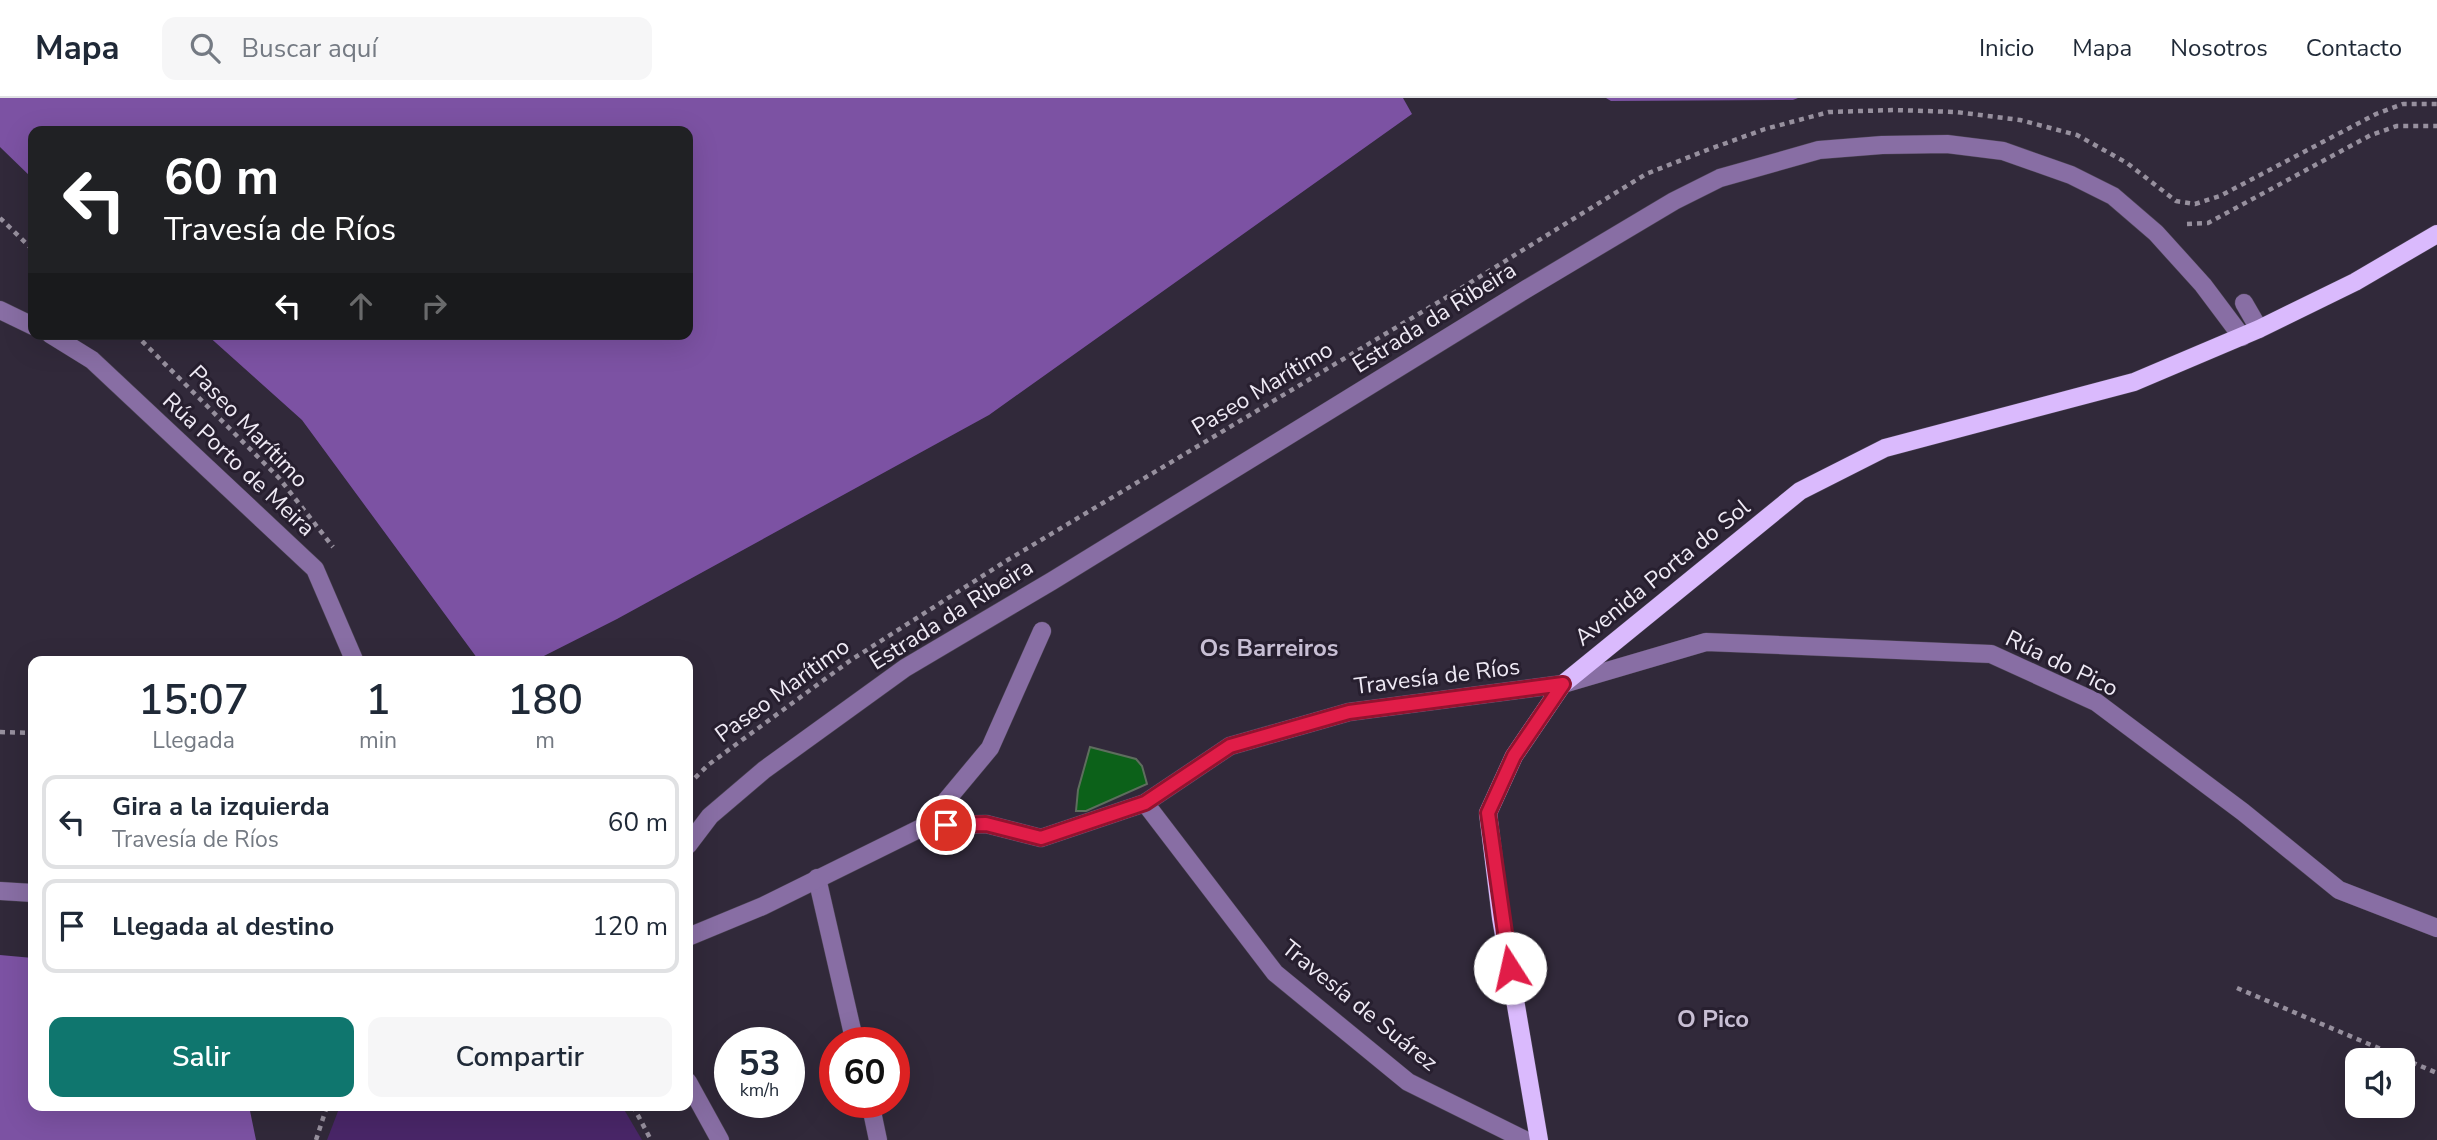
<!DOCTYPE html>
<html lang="es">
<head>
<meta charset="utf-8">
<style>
	body { margin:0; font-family:"Nunito Sans",sans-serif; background:#f6f6f7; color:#1f2937; height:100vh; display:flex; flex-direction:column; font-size:26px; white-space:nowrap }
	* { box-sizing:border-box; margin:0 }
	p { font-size:23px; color:#747a83 }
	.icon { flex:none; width:38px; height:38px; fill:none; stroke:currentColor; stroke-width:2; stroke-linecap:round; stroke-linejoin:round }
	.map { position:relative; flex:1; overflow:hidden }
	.side { position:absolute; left:28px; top:558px; width:665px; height:455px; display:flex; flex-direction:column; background:#fff; border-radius:14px; box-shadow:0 7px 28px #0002 }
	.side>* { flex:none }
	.hud { position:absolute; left:28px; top:28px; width:665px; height:214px; border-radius:14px; box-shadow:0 7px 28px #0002; background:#202124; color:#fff; overflow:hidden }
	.fabs { position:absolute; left:2345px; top:950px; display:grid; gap:14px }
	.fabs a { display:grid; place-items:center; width:70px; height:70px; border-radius:14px; background:#fff; box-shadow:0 7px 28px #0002; font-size:35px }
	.speed { position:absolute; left:714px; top:929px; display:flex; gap:14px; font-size:35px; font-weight:700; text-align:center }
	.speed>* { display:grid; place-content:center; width:91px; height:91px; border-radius:50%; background:#fff; box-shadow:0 7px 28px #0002; line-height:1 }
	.speed small { font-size:18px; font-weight:400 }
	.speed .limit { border:10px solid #d22; background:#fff; color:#111 }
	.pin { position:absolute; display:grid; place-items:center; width:60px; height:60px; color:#fff; margin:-30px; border:4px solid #fff; border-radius:50%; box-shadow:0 2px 7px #0007 }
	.me { position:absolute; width:77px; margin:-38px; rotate:350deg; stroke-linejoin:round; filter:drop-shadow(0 0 5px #0008) }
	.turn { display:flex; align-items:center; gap:24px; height:147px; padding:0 21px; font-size:32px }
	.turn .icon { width:91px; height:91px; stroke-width:2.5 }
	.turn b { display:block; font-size:49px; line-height:60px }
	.lanes { display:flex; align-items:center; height:66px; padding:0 21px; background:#0003; justify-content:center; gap:35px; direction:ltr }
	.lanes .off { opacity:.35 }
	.eta { display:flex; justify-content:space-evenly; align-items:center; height:119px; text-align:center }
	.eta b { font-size:42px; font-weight:600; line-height:49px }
	.action { display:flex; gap:14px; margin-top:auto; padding:14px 21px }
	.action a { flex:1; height:80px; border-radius:14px; background:#0f766e; color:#fff; font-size:28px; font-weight:600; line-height:80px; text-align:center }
	.action a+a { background:#f6f6f7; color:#1f2937 }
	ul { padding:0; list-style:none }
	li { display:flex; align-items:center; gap:21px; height:94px; margin:0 14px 10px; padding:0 7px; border:4px solid #e0e1e3; border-radius:14px }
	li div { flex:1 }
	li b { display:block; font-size:26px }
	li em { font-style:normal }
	header { display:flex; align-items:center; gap:42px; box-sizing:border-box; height:98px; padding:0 35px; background:#fff; border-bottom:2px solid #e0e1e3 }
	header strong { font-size:33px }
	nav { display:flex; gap:38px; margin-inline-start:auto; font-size:24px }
	.search { width:490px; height:63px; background:#f6f6f7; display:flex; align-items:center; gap:18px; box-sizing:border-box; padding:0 24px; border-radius:14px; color:#747a83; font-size:26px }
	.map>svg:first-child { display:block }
	.green { fill:#492668 }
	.water { fill:#7c52a3 }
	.building { fill:#0c6119; stroke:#5e6e5e; stroke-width:2 }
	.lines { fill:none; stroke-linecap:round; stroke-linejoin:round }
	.minor-casing { stroke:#4c4454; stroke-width:19 }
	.major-casing { stroke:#4c4454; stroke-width:19 }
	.path { stroke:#97909e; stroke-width:4.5; stroke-dasharray:5 5; stroke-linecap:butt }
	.minor { stroke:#886ea4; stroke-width:18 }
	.major { stroke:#dabafd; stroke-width:18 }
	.route-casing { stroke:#92132f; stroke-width:18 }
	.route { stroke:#e11d48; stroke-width:12 }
	.labels { text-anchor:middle; stroke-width:6; stroke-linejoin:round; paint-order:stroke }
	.street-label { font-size:23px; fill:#efeaf5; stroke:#271f2f }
	.neighbourhood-label { font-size:24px; font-weight:bold; fill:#c8bfd4; stroke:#271f2f }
</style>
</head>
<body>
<header>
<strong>Mapa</strong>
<div class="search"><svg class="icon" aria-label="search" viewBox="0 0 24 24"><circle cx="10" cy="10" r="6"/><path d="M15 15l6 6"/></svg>Buscar aquí</div>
<nav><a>Inicio</a><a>Mapa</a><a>Nosotros</a><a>Contacto</a></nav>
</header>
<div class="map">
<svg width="2437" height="1042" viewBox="0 0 2437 1042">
	<rect width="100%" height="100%" fill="#31293a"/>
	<polygon class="green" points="340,1008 622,1008 642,1042 327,1042"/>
	<g class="water">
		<polygon points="0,0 1403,0 1412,16 989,317 617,521 534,563 480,564 302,322 206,236 688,236 688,33 33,33 33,81 0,49"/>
		<polygon points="1606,0 1798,0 1793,2 1611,3"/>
		<polygon points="0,857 33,860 33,1008 249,1008 256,1042 0,1042"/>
	</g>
	<polygon class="building" points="1090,649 1136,661 1142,668 1147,686 1086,713 1076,713 1078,692"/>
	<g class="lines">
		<g class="minor-casing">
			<g id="minor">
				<polyline points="2244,205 2259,231"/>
				<polyline points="0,212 33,228"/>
				<polyline points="50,236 92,262 315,471 355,564"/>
				<polyline points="1145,705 1275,875 1408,984 1525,1042"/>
				<polyline points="925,728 986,726 1041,740 1145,705 1230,648 1349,614 1563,586 1706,544 1991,556 2096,604 2243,714 2339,792 2437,830"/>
				<polyline points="688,747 710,718 764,672 905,570 1052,483 1528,190 1674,103 1720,80 1819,52 1882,47 1947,46 2003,53 2071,77 2113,98 2156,135 2203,187 2242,239"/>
				<polyline points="817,780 855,945"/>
				<polyline points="0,793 33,795"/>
				<polyline points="688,839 763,808 925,728 990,650 1042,533"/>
				<polyline points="688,984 720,1042"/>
				<polyline points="870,1004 878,1042"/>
			</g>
		</g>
		<g class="major-casing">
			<polyline id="major" points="1539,1042 1501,820 1488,715 1514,658 1563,586 1800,393 1885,350 2134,284 2259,231 2355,184 2437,136"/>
		</g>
		<g class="path">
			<polyline points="0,120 33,152"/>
			<polyline points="2187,126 2208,125 2371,37 2397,28 2437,28"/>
			<polyline points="135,236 279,380 333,449"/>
			<polyline points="0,634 33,635"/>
			<polyline points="688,687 708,667 851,562 1006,463 1442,202 1646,76 1707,52 1765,31 1829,14 1894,12 1956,14 2020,22 2077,37 2127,65 2176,103 2195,106 2220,98 2376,16 2403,6 2437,6"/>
			<polyline points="2237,890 2437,975"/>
			<polyline points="633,1008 651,1042"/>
			<polyline points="316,1042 327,1008"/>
		</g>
		<use href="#minor" class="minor"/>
		<use href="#major" class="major"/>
	</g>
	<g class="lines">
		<g class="route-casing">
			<polyline id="route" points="946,727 986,726 1041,740 1145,705 1230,648 1349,614 1563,586 1514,658 1488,715 1510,870"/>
		</g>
		<use href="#route" class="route"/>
	</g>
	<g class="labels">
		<g class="street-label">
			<text transform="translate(1434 219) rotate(-32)" y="8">Estrada da Ribeira</text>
			<text transform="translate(1262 290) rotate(-31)" y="8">Paseo Marítimo</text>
			<text transform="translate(249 328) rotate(46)" y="8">Paseo Marítimo</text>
			<text transform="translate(239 366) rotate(43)" y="8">Rúa Porto de Meira</text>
			<text transform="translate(1662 474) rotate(-39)" y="8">Avenida Porta do Sol</text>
			<text transform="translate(951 516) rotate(-32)" y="8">Estrada da Ribeira</text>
			<text transform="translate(2062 565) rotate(26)" y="8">Rúa do Pico</text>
			<text transform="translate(1437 578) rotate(-7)" y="8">Travesía de Ríos</text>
			<text transform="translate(782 592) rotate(-36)" y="8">Paseo Marítimo</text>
			<text transform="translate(1360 907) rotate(39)" y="8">Travesía de Suárez</text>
		</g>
		<g class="neighbourhood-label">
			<text x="1269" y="558">Os Barreiros</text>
			<text x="1713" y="929">O Pico</text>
		</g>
	</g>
</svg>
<div class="fabs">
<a><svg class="icon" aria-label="sound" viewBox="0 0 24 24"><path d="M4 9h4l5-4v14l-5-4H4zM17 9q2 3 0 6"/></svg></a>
</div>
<div class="speed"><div>53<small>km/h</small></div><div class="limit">60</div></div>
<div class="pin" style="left:946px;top:727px;background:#d93025"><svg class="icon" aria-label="arrive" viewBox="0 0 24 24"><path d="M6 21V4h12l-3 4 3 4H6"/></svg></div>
<svg class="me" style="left:1510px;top:870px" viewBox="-20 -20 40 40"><circle r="19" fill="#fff"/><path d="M0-13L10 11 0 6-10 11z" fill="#e11d48"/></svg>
<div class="hud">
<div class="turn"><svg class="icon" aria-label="left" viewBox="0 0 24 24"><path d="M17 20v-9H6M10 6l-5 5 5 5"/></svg><div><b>60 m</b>Travesía de Ríos</div></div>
<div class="lanes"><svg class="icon" aria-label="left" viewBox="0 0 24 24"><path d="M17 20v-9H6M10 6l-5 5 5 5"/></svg><svg class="icon off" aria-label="ahead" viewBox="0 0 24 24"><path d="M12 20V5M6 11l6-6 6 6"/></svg><svg class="icon off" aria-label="right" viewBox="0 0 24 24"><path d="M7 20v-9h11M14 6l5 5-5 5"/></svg></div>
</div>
<section class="side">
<div class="eta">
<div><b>15:07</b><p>Llegada</p></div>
<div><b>1</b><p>min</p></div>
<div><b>180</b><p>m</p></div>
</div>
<ul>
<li><svg class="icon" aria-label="left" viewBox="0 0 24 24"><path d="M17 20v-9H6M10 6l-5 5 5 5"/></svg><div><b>Gira a la izquierda</b><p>Travesía de Ríos</p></div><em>60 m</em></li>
<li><svg class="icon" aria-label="arrive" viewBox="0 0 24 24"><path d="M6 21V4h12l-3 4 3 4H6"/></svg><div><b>Llegada al destino</b></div><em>120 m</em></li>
</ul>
<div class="action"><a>Salir</a><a>Compartir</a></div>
</section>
</div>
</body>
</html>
